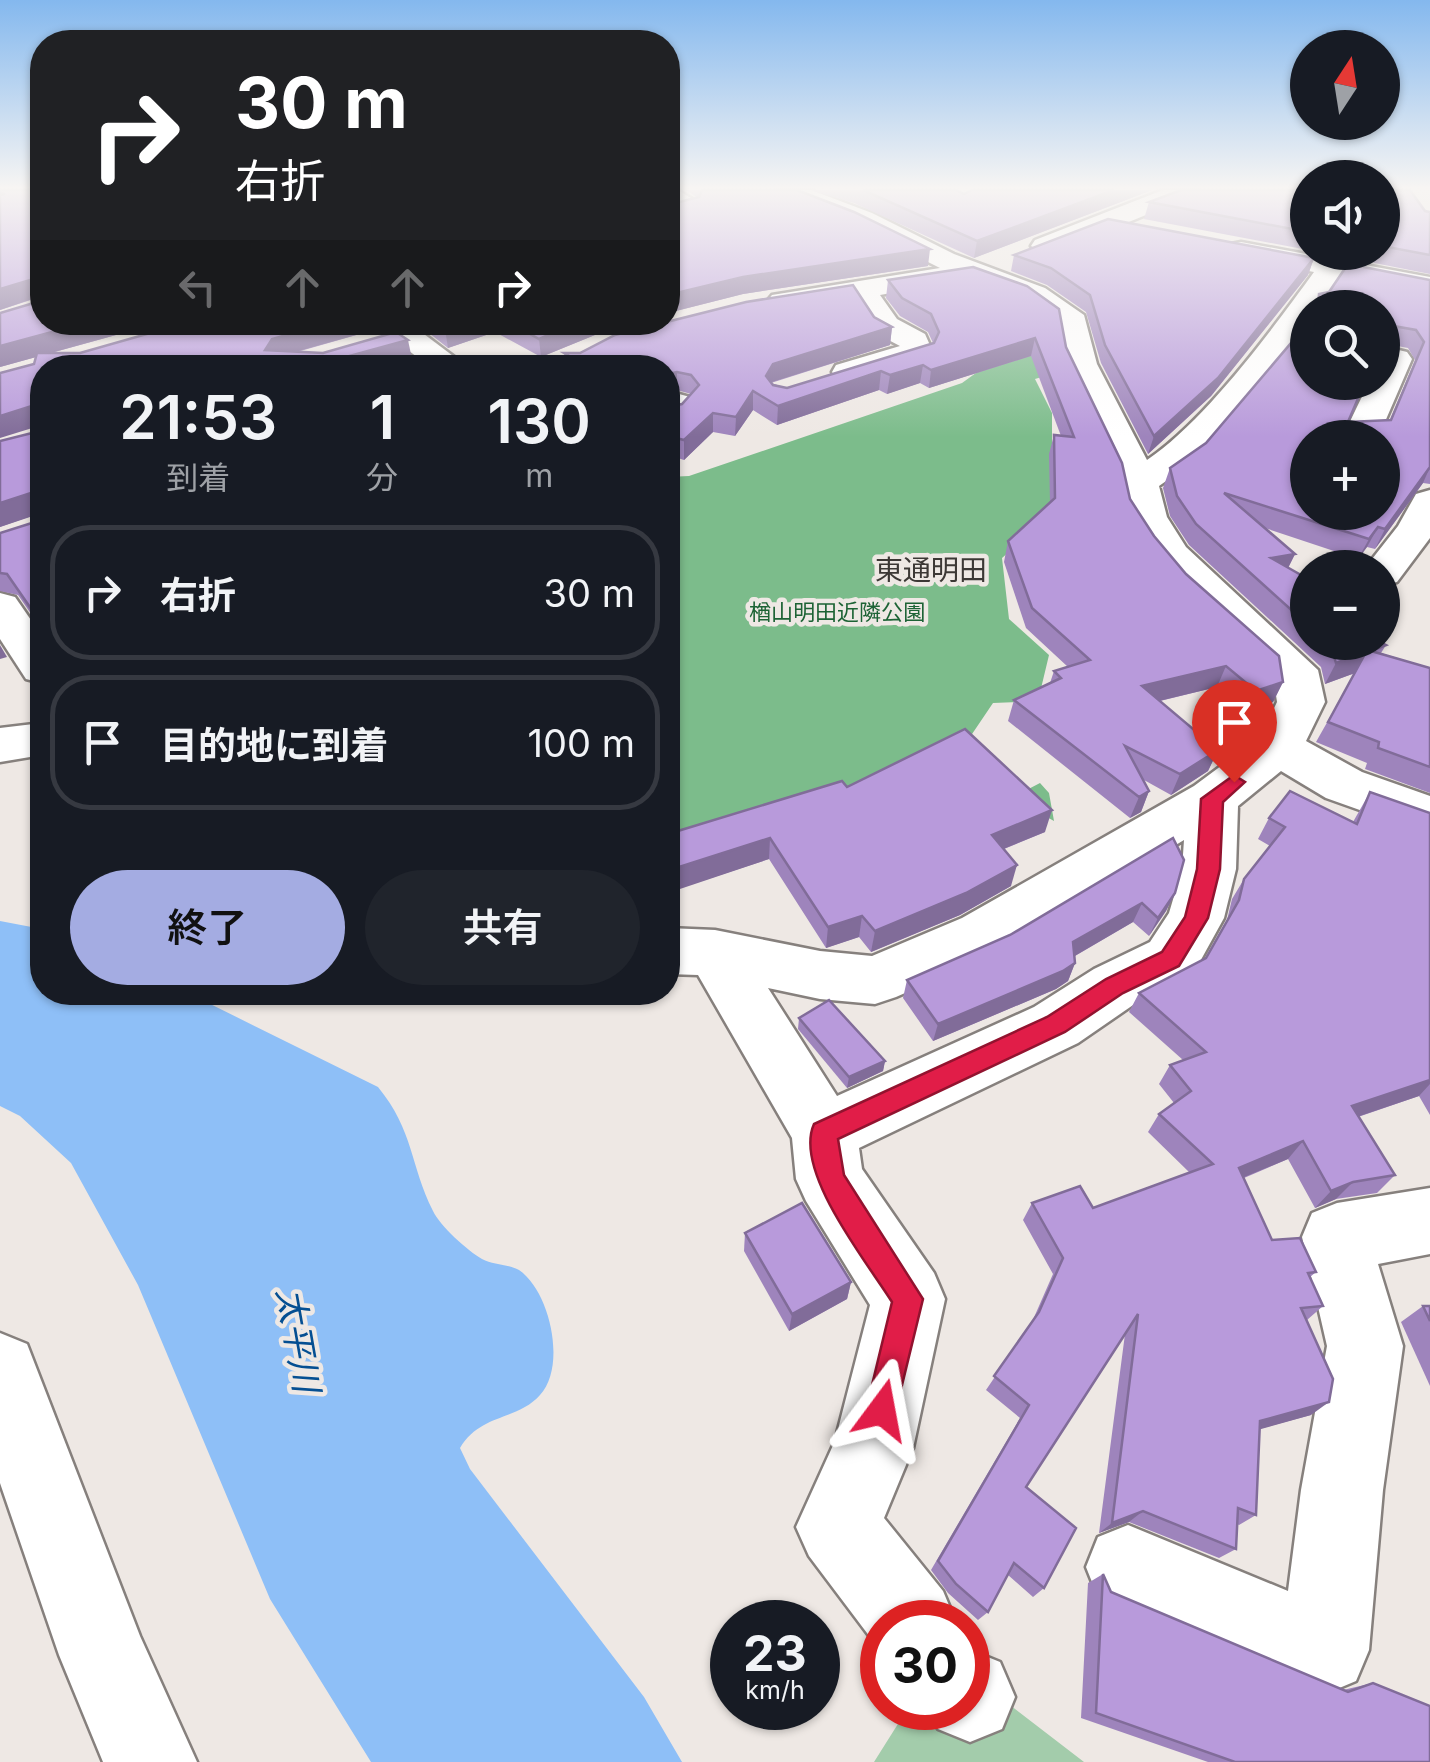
<!DOCTYPE html>
<html lang="ja">
<head>
<meta charset="utf-8">
<style>
	body { margin:0; font-family:Inter,"Noto Sans JP",sans-serif; background:#20242c; color:#f1f3f6; height:100vh; display:flex; flex-direction:column; font-size:38px; white-space:nowrap }
	* { box-sizing:border-box; margin:0 }
	p { font-size:32px; color:#9ea1a6 }
	.icon { flex:none; width:55px; height:55px; fill:none; stroke:currentColor; stroke-width:2; stroke-linecap:round; stroke-linejoin:round }
	.map { position:relative; flex:1; overflow:hidden }
	.side { position:absolute; left:30px; top:355px; width:650px; height:650px; display:flex; flex-direction:column; background:#171b24; border-radius:40px; box-shadow:0 2px 8px #0004 }
	.side>* { flex:none }
	.banner { position:absolute; left:30px; top:30px; width:650px; height:305px; border-radius:40px; box-shadow:0 2px 8px #0004; background:#202124; color:#fff; overflow:hidden }
	.needle { width:65px; rotate:12deg }
	.controls { position:absolute; left:1290px; top:30px; display:grid; gap:20px }
	.controls a { display:grid; place-items:center; width:110px; height:110px; border-radius:50%; background:#171b24; box-shadow:0 2px 8px #0004; font-size:50px }
	.speed { position:absolute; left:710px; top:1600px; display:flex; gap:20px; font-size:50px; font-weight:700; text-align:center }
	.speed>* { display:grid; place-content:center; width:130px; height:130px; border-radius:50%; background:#171b24; box-shadow:0 2px 8px #0004; line-height:1 }
	.speed small { font-size:25px; font-weight:400 }
	.speed .limit { border:15px solid #d22; background:#fff; color:#111 }
	.pin { position:absolute; display:grid; place-items:center; width:85px; height:85px; color:#fff; margin:-102px -42px; border-radius:50% 50% 50% 0; rotate:-45deg; box-shadow:0 0 10px #0007 }
	.pin .icon { rotate:45deg }
	.me { position:absolute; width:110px; margin:-55px; rotate:13deg; stroke-linejoin:round; filter:drop-shadow(0 0 8px #0008) }
	.turn { display:flex; align-items:center; gap:35px; height:210px; padding:0 40px; font-size:45px }
	.turn .icon { width:130px; height:130px; stroke-width:2.5 }
	.turn b { display:block; font-size:70px; line-height:85px }
	.lanes { display:flex; align-items:center; height:95px; padding:0 40px; background:#0003; justify-content:center; gap:50px; direction:ltr }
	.lanes .off { opacity:.35 }
	.eta { display:flex; justify-content:space-evenly; align-items:center; height:170px; text-align:center }
	.eta b { font-size:60px; font-weight:600; line-height:70px }
	.action { display:flex; gap:20px; margin-top:auto; padding:20px 40px }
	.action a { flex:1; height:115px; border-radius:60px; background:#a4ace2; color:#111; font-size:40px; font-weight:600; line-height:115px; text-align:center }
	.action a+a { background:#20242c; color:#f1f3f6 }
	ul { padding:0; list-style:none }
	li { display:flex; align-items:center; gap:30px; height:135px; margin:0 20px 15px; padding:0 20px; border:5px solid #363941; border-radius:40px }
	li div { flex:1 }
	li b { display:block; font-size:38px }
	li em { font-style:normal }
	.map>svg:first-child { display:block }
	.green { fill:#a3ccab }
	.forest { fill:#7cbc8b }
	.water { fill:#8ebff7 }
	.lines { fill:none; stroke-linecap:round; stroke-linejoin:round }
	.minor-casing { stroke:#86807d; stroke-width:5 }
	.minor { fill:#fff; fill-rule:evenodd }
	.wall { fill:#9e84bc }
	.shaded-wall { fill:#816c99 }
	.building { fill:#b89adb; stroke:#816c99; stroke-width:2.5; fill-rule:evenodd }
	.route { fill:#e11d48; stroke:#92132f; stroke-width:2.5 }
	.labels { text-anchor:middle; stroke-width:9; stroke-linejoin:round; paint-order:stroke }
	.far-park-label { font-size:22px; fill:#1d6335; stroke:#eee8e4 }
	.far-quarter-label { font-size:28px; fill:#3c3835; stroke:#eee8e4 }
	.near-water-label { font-size:35px; font-style:italic; fill:#054f92; stroke:#eee8e4 }
</style>
</head>
<body>
<div class="map">
<svg width="1430" height="1762" viewBox="0 0 1430 1762">
	<rect width="100%" height="100%" fill="#eee8e4"/>
	<polygon class="green" points="968,1673 1084,1762 874,1762 908,1708 968,1708"/>
	<polygon class="forest" points="1037,312 1045,376 1035,379 1052,413 1052,514 1002,558 1009,619 1049,655 1038,701 993,703 968,740 1015,796 1040,783 1049,793 1054,821 1036,811 668,856 668,477 689,476 962,383 1008,350"/>
	<path class="water" d="M0,921L42,929V992L188,993L378,1087C414,1131 410,1165 433,1211C440,1226 468,1251 482,1259C493,1265 508,1264 519,1270C550,1291 567,1366 540,1395C517,1421 481,1413 460,1448L470,1469L644,1697L682,1762H371L270,1599L138,1285L71,1163L20,1116L0,1106Z"/>
	<g class="lines">
		<g class="minor-casing">
			<g id="minor">
				<polygon points="668,190 678,190 702,205 698,210 668,219"/>
				<path d="M775,190H811L872,213L954,254L1045,288L1084,315L1097,364L1147,460C1205,421 1272,330 1314,272L1231,256L1227,250L1231,244L1241,242L1430,277V295L1339,277L1319,308H1308V324L1296,341L1196,460L1159,486L1167,517L1186,547L1318,670L1325,702L1306,741L1362,772L1430,796V835L1326,798L1281,771L1238,806L1236,869L1224,918L1192,976L1136,1003L1078,1043L859,1148L862,1169L934,1273L945,1299L913,1448L884,1518L943,1591L956,1622H882V1653L809,1556L796,1527L835,1441L870,1305L806,1201L796,1179L792,1138L698,975L668,974V928L715,930L820,951L872,956L962,918L1194,786L1260,737L1277,702L1273,675L1181,592L1150,554L1127,517L1120,482L1065,364L1058,325L1025,300L969,279L880,295L897,319L925,334L933,352L928,359L848,382L836,379L832,372L836,365L900,346L875,333L853,299L782,310L772,307L767,301L772,295L940,268L854,225L778,195ZM1184,840L1182,869L1169,913L1150,942L1094,969L1034,1007L837,1096L768,988L820,999L875,1004L896,997L1002,950Z"/>
				<polygon points="1163,190 1198,190 1195,195 1055,252 1045,254 1031,246 1035,240"/>
				<polygon points="372,322 408,322 469,368 431,368"/>
				<polygon points="1382,346 1407,352 1412,359 1378,438 1342,438 1369,382 1382,382"/>
				<polygon points="668,391 690,397 695,404 690,411 668,412"/>
				<polygon points="1430,490 1430,538 1397,582 1382,585 1382,568 1365,568 1398,526 1416,494"/>
				<polygon points="0,593 15,597 42,636 42,683 26,679 0,639"/>
				<polygon points="42,723 42,755 0,762 0,728"/>
				<polygon points="1430,1188 1430,1254 1378,1264 1403,1346 1383,1490 1369,1650 1356,1681 1325,1694 1098,1597 1086,1567 1098,1537 1128,1525 1288,1591 1301,1490 1327,1346 1302,1237 1312,1213 1337,1203"/>
				<polygon points="0,1333 27,1344 140,1636 197,1762 103,1762 59,1655 0,1483"/>
				<polygon points="968,1649 1000,1662 1015,1697 1002,1729 970,1742 938,1729 928,1708 968,1708"/>
			</g>
		</g>
		<use href="#minor" class="minor"/>
	</g>
	<g class="wall">
		<polygon points="0,190 163,322 51,353 80,353 189,322 372,322 374,330 297,352 412,359 382,367 34,618 18,595 0,591 0,533 35,522 34,515 0,527 0,441 36,432 34,364 36,357 0,367 37,302 37,298 0,310"/>
		<polygon points="686,190 797,190 928,266 743,294 668,313 698,198"/>
		<polygon points="810,190 956,190 964,194 972,190 1152,190 974,258 854,203"/>
		<polygon points="1308,190 1308,250 1144,219 1149,202"/>
		<polygon points="1382,190 1430,212 1430,274 1319,252 1382,252"/>
		<polygon points="1014,255 1314,258 1308,275 1211,396 1148,454 1101,363 1086,312 1047,285 1011,271"/>
		<polygon points="888,280 1066,347 1130,499 1154,536 1186,574 1283,682 1273,702 1247,712 1217,687 1160,701 1218,750 1208,771 1171,795 1144,780 1149,791 1141,812 1130,818 1008,721 1014,700 1050,683 1054,671 1068,667 1026,628 1004,562 1008,541 1050,503 1049,454 1054,435 1061,436 1031,356 929,388 920,383 887,394 879,390 777,425 753,410 735,436 713,432 684,460 668,455 668,407 682,404 691,394 677,390 668,393 668,368 565,358 564,353 580,353 874,317 892,327 890,345 771,383 787,388 933,343 928,332 900,316 886,298"/>
		<polygon points="1430,280 1430,484 1423,483 1375,549 1367,547 1358,559 1265,528 1295,554 1288,568 1308,579 1308,642 1380,642 1386,645 1381,653 1430,668 1430,793 1365,769 1367,763 1316,742 1355,673 1325,684 1321,667 1189,545 1170,516 1163,488 1170,468 1348,422 1390,420 1415,360 1408,348 1387,344 1382,308 1313,308 1319,294"/>
		<polygon points="415,322 637,322 617,326 541,357 495,332 448,348"/>
		<polygon points="847,787 1045,832 1004,849 1011,886 960,915 871,952 859,937 826,948 769,859 674,890 676,925 668,925 668,834"/>
		<polygon points="1370,792 1430,813 1430,1115 1419,1096 1358,1117 1395,1175 1377,1193 1336,1199 1315,1208 1288,1159 1244,1178 1272,1240 1316,1272 1310,1277 1323,1306 1307,1320 1311,1415 1259,1429 1256,1515 1239,1525 1237,1524 1236,1549 1219,1558 1129,1522 1099,1533 1125,1334 1026,1487 1044,1588 1033,1597 1008,1575 988,1612 978,1620 948,1593 931,1570 1020,1418 986,1390 1032,1322 1053,1274 1023,1220 1032,1203 1093,1208 1190,1173 1148,1132 1159,1114 1174,1103 1159,1084 1170,1065 1183,1060 1129,1012 1139,993 1206,958 1227,920 1232,899 1244,879 1270,846 1258,839 1269,818 1353,822"/>
		<polygon points="1175,893 1166,911 1149,936 1133,922 1075,956 1075,963 1068,981 1056,989 933,1041 903,998 907,980"/>
		<polygon points="799,1018 885,1061 883,1071 847,1088 798,1029"/>
		<polygon points="745,1233 851,1282 847,1299 789,1331 744,1251"/>
		<polygon points="1423,1306 1430,1306 1430,1386 1401,1322"/>
		<polygon points="1103,1574 1111,1592 1343,1690 1373,1683 1430,1762 1208,1762 1081,1718 1088,1583"/>
	</g>
	<g class="shaded-wall">
		<polygon points="1114,190 1152,190 974,258 977,241"/>
		<polygon points="930,249 928,266 743,294 668,313 668,295 743,277"/>
		<polygon points="1314,258 1308,275 1211,396 1148,454 1154,436"/>
		<polygon points="33,279 41,296 0,310 0,289"/>
		<polygon points="89,322 163,322 0,367 0,346"/>
		<polygon points="332,322 372,322 374,330 277,357 265,350 272,339"/>
		<polygon points="466,322 494,322 495,332 448,348 445,329"/>
		<polygon points="579,322 637,322 617,326 541,357 539,339"/>
		<polygon points="892,327 890,345 772,382 765,395 766,376 773,364"/>
		<polygon points="1035,338 1031,356 929,388 931,370"/>
		<polygon points="408,340 412,359 379,368 349,356"/>
		<polygon points="923,365 920,383 887,394 890,375"/>
		<polygon points="881,371 879,390 777,425 778,406"/>
		<polygon points="677,372 677,390 668,393 668,374"/>
		<polygon points="753,391 753,410 735,436 736,417"/>
		<polygon points="35,405 42,425 0,438 0,416"/>
		<polygon points="713,413 713,432 684,460 684,440"/>
		<polygon points="1430,467 1423,483 1375,549 1385,529"/>
		<polygon points="34,492 42,513 0,527 0,503"/>
		<polygon points="1378,527 1367,547 1358,559 1369,539"/>
		<polygon points="1295,554 1285,574 1271,558"/>
		<polygon points="42,619 42,637 34,622"/>
		<polygon points="0,645 7,657 0,659"/>
		<polygon points="1366,652 1355,673 1325,684 1336,663"/>
		<polygon points="1226,666 1217,687 1134,707 1142,686"/>
		<polygon points="1283,682 1273,702 1247,712 1256,691"/>
		<polygon points="1218,750 1208,771 1171,795 1180,774"/>
		<polygon points="1149,791 1141,812 1130,818 1139,797"/>
		<polygon points="1052,810 1045,832 986,856 992,835"/>
		<polygon points="770,838 769,859 674,891 673,869"/>
		<polygon points="1017,865 1011,886 960,915 871,952 875,931"/>
		<polygon points="1175,893 1166,911 1149,936 1158,918"/>
		<polygon points="1142,903 1133,922 1066,961 1073,942"/>
		<polygon points="862,916 859,937 826,948 828,927"/>
		<polygon points="1075,963 1068,981 1056,989 933,1041 938,1024"/>
		<polygon points="885,1061 883,1071 847,1088 849,1077"/>
		<polygon points="1430,1080 1430,1084 1419,1096 1336,1124 1352,1106"/>
		<polygon points="1303,1141 1288,1159 1225,1185 1239,1168"/>
		<polygon points="1353,1182 1336,1199 1315,1208 1331,1191"/>
		<polygon points="851,1282 847,1299 789,1331 792,1314"/>
		<polygon points="1329,1402 1311,1415 1243,1434 1260,1421"/>
		<polygon points="1143,1511 1129,1522 1099,1533 1112,1523"/>
	</g>
	<g class="building">
		<polygon points="0,190 42,190 42,322 89,322 0,346 0,313 37,302 38,282 33,279 0,289 0,195 5,194 0,193"/>
		<polygon points="702,190 797,190 854,212 930,249 743,277 668,295 668,205 699,197"/>
		<polygon points="863,190 956,190 964,194 972,190 1114,190 977,241"/>
		<polygon points="1181,190 1308,190 1308,232 1149,202"/>
		<polygon points="1382,190 1410,190 1425,211 1430,212 1430,255 1382,246"/>
		<polygon points="1108,219 1314,258 1218,378 1154,436 1105,345 1090,295 1051,268 1014,255"/>
		<path d="M1348,264L1430,280V467L1385,529L1378,527L1369,539L1224,493L1295,554L1271,558L1308,579V625L1196,524L1177,496L1170,468L1206,443L1308,323V382H1365L1348,422L1391,420L1424,342L1416,330L1388,325L1387,360H1382V308H1318L1319,294L1329,292ZM1308,438H1382V512H1308Z"/>
		<polygon points="973,267 1027,286 1059,309 1066,347 1122,463 1130,499 1154,536 1186,574 1279,656 1283,682 1256,691 1226,666 1142,686 1218,750 1180,774 1125,746 1149,791 1139,797 1014,700 1061,678 1054,671 1090,660 1032,608 1008,541 1055,498 1054,435 1074,437 1035,338 931,370 923,365 890,375 881,371 778,406 753,391 736,417 713,413 684,440 668,436 668,407 682,404 699,385 691,375 677,372 668,374 668,368 544,368 569,356 564,353 580,353 615,335 746,302 853,285 874,317 892,327 773,364 766,376 773,385 787,388 934,343 939,332 931,314 902,298 888,280"/>
		<polygon points="189,322 332,322 272,339 265,350 323,353 396,332 408,340 349,356 385,368 42,368 42,619 34,622 34,613 7,574 0,573 0,533 35,522 34,492 0,503 0,441 36,432 35,405 0,416 0,373 34,364 37,353 80,353"/>
		<polygon points="436,322 466,322 445,329"/>
		<polygon points="509,322 579,322 539,339"/>
		<polygon points="1327,642 1380,642 1386,645 1371,651 1430,668 1430,767 1378,748 1379,742 1328,722 1366,652 1336,663 1331,647"/>
		<polygon points="965,729 1052,810 992,835 1017,865 966,893 875,931 862,916 828,927 770,838 673,869 676,903 668,904 668,834 842,781 847,787"/>
		<polygon points="1290,791 1357,824 1370,792 1430,813 1430,1080 1352,1106 1395,1175 1353,1182 1331,1191 1303,1141 1239,1168 1272,1240 1300,1238 1316,1272 1308,1273 1323,1306 1301,1308 1333,1379 1329,1402 1260,1421 1256,1515 1238,1508 1236,1549 1143,1511 1112,1523 1138,1314 1026,1487 1076,1528 1044,1588 1014,1563 988,1612 956,1584 938,1561 1029,1405 994,1376 1039,1312 1063,1258 1032,1203 1080,1186 1093,1208 1213,1164 1159,1114 1191,1091 1170,1065 1206,1052 1139,993 1206,958 1239,900 1244,879 1285,827 1269,818"/>
		<polygon points="1173,838 1184,860 1175,893 1158,918 1142,903 1073,942 1075,963 1063,971 938,1024 907,980 1010,935"/>
		<polygon points="829,1000 885,1061 849,1077 799,1018"/>
		<polygon points="802,1203 851,1282 792,1314 745,1233"/>
		<polygon points="1423,1306 1430,1306 1430,1321"/>
		<polygon points="1103,1574 1111,1592 1348,1692 1373,1683 1430,1706 1430,1762 1235,1762 1096,1713"/>
	</g>
	<linearGradient id="sky" x2="0" y2="1"><stop stop-color="#84b8ee"/><stop offset="0.43" stop-color="#f7f5f3"/><stop offset="1" stop-color="#f7f5f3" stop-opacity="0"/></linearGradient>
	<rect width="1430" height="437" fill="url(#sky)"/>
	<path class="route" d="M1234,775L1245,782L1223,802L1220,869L1208,918L1179,966L1123,993L1065,1032L838,1139L844,1175L923,1299L893,1422L882,1427L871,1422L866,1410L892,1302C867,1262 793,1171 814,1124L1047,1017L1106,979L1162,952L1185,917L1197,869L1201,799Z"/>
	<g class="labels">
		<g class="far-park-label">
			<text x="837" y="620">楢山明田近隣公園</text>
		</g>
		<g class="far-quarter-label">
			<text x="931" y="580">東通明田</text>
		</g>
		<g class="near-water-label">
			<text transform="translate(298 1340) rotate(80)" y="12">太平川</text>
		</g>
	</g>
</svg>
<div class="controls">
<a><svg class="needle" viewBox="-14 -14 28 28"><path d="M0-13l5 13h-10z" fill="#e53935"/><path d="M0 13l5-13h-10z" fill="#9ea1a6"/></svg></a>
<a><svg class="icon" aria-label="sound" viewBox="0 0 24 24"><path d="M4 9h4l5-4v14l-5-4H4zM17 9q2 3 0 6"/></svg></a>
<a><svg class="icon" aria-label="search" viewBox="0 0 24 24"><circle cx="10" cy="10" r="6"/><path d="M15 15l6 6"/></svg></a>
<a>+</a>
<a>−</a>
</div>
<div class="speed"><div>23<small>km/h</small></div><div class="limit">30</div></div>
<div class="pin" style="left:1234px;top:782px;background:#d93025"><svg class="icon" aria-label="arrive" viewBox="0 0 24 24"><path d="M6 21V4h12l-3 4 3 4H6"/></svg></div>
<svg class="me" style="left:882px;top:1410px" viewBox="-20 -20 40 40"><path d="M0-17L14 15 0 8-14 15z" fill="#e11d48" stroke="#fff" stroke-width="4"/></svg>
<div class="banner">
<div class="turn"><svg class="icon" aria-label="right" viewBox="0 0 24 24"><path d="M7 20v-9h11M14 6l5 5-5 5"/></svg><div><b>30 m</b>右折</div></div>
<div class="lanes"><svg class="icon off" aria-label="left" viewBox="0 0 24 24"><path d="M17 20v-9H6M10 6l-5 5 5 5"/></svg><svg class="icon off" aria-label="ahead" viewBox="0 0 24 24"><path d="M12 20V5M6 11l6-6 6 6"/></svg><svg class="icon off" aria-label="ahead" viewBox="0 0 24 24"><path d="M12 20V5M6 11l6-6 6 6"/></svg><svg class="icon" aria-label="right" viewBox="0 0 24 24"><path d="M7 20v-9h11M14 6l5 5-5 5"/></svg></div>
</div>
<section class="side">
<div class="eta">
<div><b>21:53</b><p>到着</p></div>
<div><b>1</b><p>分</p></div>
<div><b>130</b><p>m</p></div>
</div>
<ul>
<li><svg class="icon" aria-label="right" viewBox="0 0 24 24"><path d="M7 20v-9h11M14 6l5 5-5 5"/></svg><div><b>右折</b></div><em>30 m</em></li>
<li><svg class="icon" aria-label="arrive" viewBox="0 0 24 24"><path d="M6 21V4h12l-3 4 3 4H6"/></svg><div><b>目的地に到着</b></div><em>100 m</em></li>
</ul>
<div class="action"><a>終了</a><a>共有</a></div>
</section>
</div>
</body>
</html>
